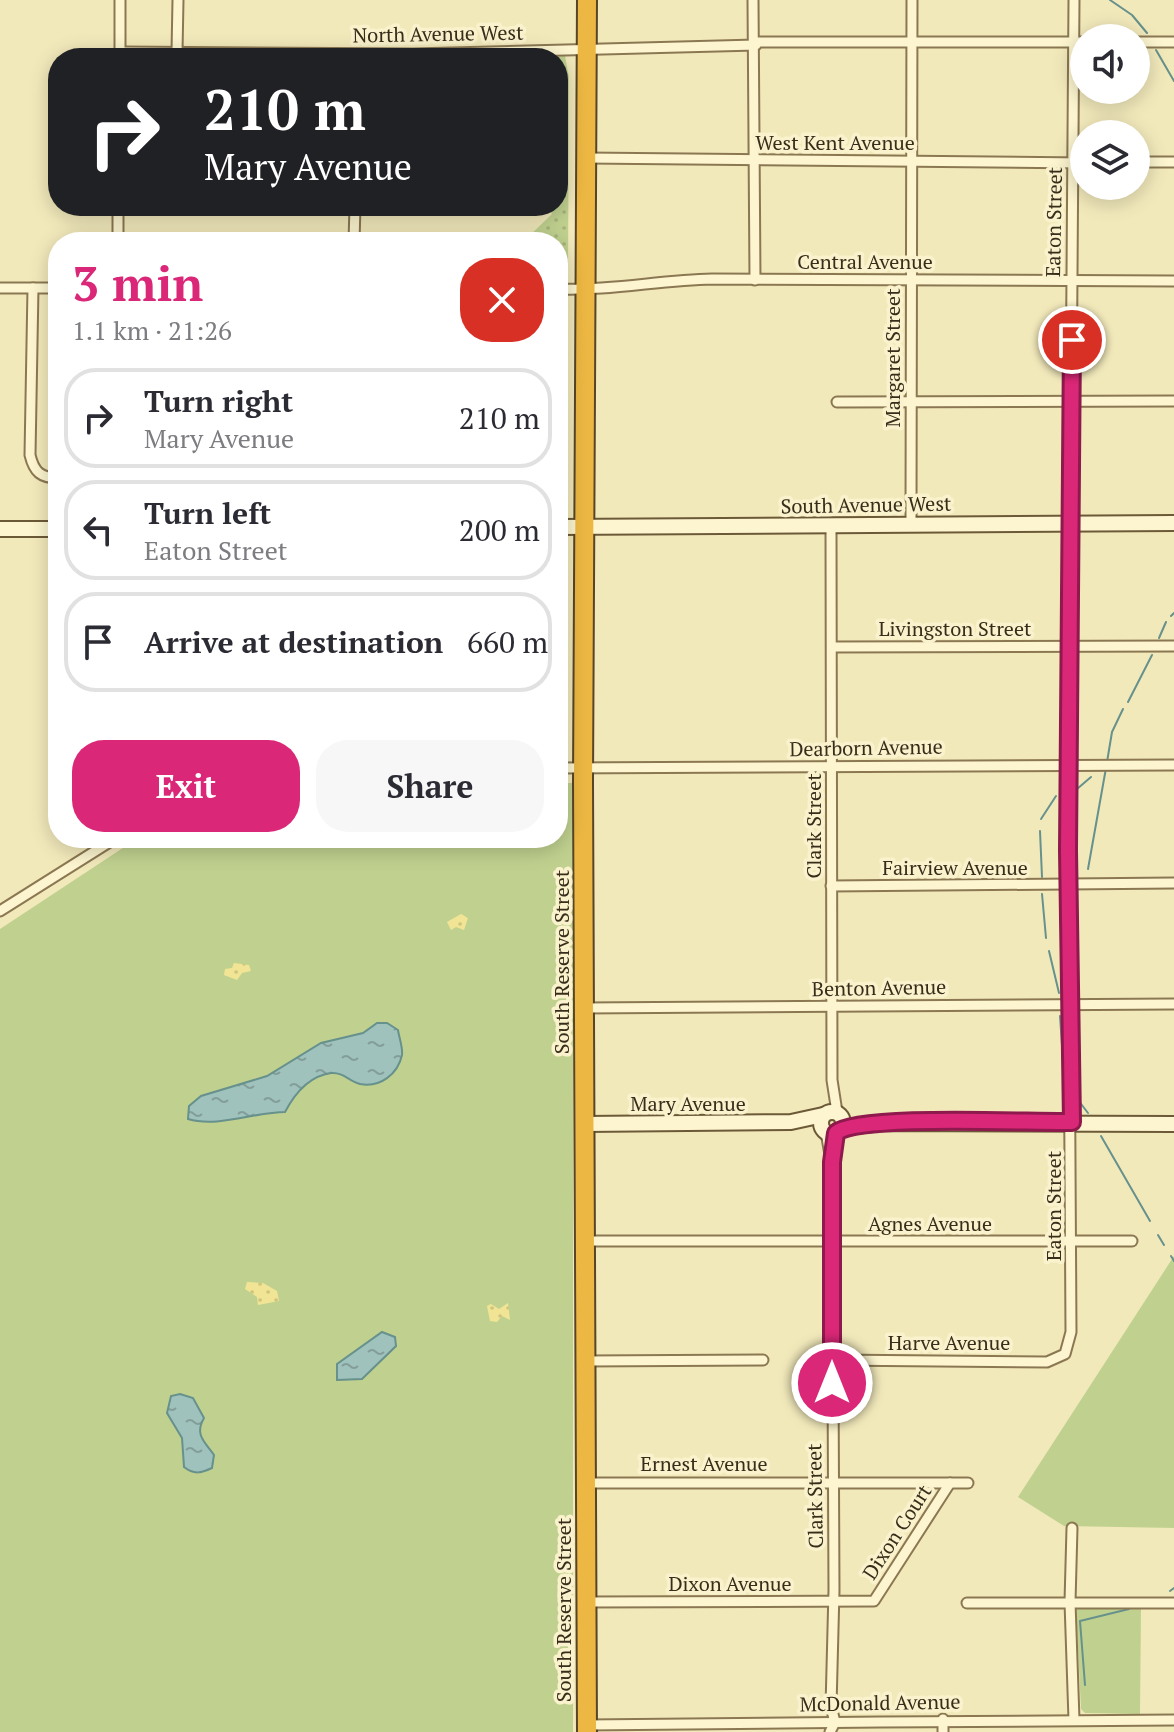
<!DOCTYPE html>
<html lang="en">
<head>
<meta charset="utf-8">
<style>
	body { margin:0; font-family:"PT Serif",serif; background:#f7f7f7; color:#2b2b33; height:100vh; display:flex; flex-direction:column; font-size:30px; white-space:nowrap }
	* { box-sizing:border-box; margin:0 }
	p { font-size:26px; color:#7c7c81 }
	.icon { flex:none; width:44px; height:44px; fill:none; stroke:currentColor; stroke-width:2; stroke-linecap:round; stroke-linejoin:round }
	.map { position:relative; flex:1; overflow:hidden }
	.drawer { position:absolute; left:48px; top:232px; width:520px; height:616px; display:flex; flex-direction:column; background:#fff; border-radius:32px; box-shadow:0 4px 20px #0003 }
	.drawer>* { flex:none }
	.guide { position:absolute; left:48px; top:48px; width:520px; height:168px; border-radius:32px; box-shadow:0 4px 20px #0003; background:#202124; color:#fff; overflow:hidden }
	.tools { position:absolute; left:1070px; top:24px; display:grid; gap:16px }
	.tools a { display:grid; place-items:center; width:80px; height:80px; border-radius:50%; background:#fff; box-shadow:0 4px 20px #0003; font-size:40px }
	.pin { position:absolute; display:grid; place-items:center; width:68px; height:68px; color:#fff; margin:-34px; border:4px solid #fff; border-radius:50%; box-shadow:0 2px 8px #0007 }
	.me { position:absolute; width:88px; margin:-44px; rotate:0deg; stroke-linejoin:round; filter:drop-shadow(0 0 6px #0008) }
	.turn { display:flex; align-items:center; gap:28px; height:168px; padding:0 24px; font-size:36px }
	.turn .icon { width:104px; height:104px; stroke-width:2.5 }
	.turn b { display:block; font-size:56px; line-height:68px }
	.round { display:grid; place-items:center; flex:none; width:84px; height:84px; border-radius:32px; background:#f7f7f7 }
	.summary { display:flex; align-items:center; justify-content:space-between; height:136px; padding:0 24px }
	h1 { font-size:48px; font-weight:800; line-height:60px; color:#db2777 }
	.primary-button { display:flex; gap:16px; margin-top:auto; padding:16px 24px }
	.primary-button a { flex:1; height:92px; border-radius:32px; background:#db2777; color:#fff; font-size:32px; font-weight:800; line-height:92px; text-align:center }
	.primary-button a+a { background:#f7f7f7; color:#2b2b33 }
	ul { padding:0; list-style:none }
	li { display:flex; align-items:center; gap:24px; height:100px; margin:0 16px 12px; padding:0 8px; border:4px solid #e1e1e2; border-radius:32px }
	li div { flex:1 }
	li b { display:block; font-size:30px }
	li em { font-style:normal }
	.map>svg:first-child { display:block }
	.grass { fill:#c0d18f }
	.sand { fill:url(#sand-dots) }
	.park { fill:url(#park-dots) }
	.water { fill:url(#water-ripples); stroke:#67918c; stroke-width:2 }
	.lines { fill:none; stroke-linecap:round; stroke-linejoin:round }
	.stream { stroke:#67918c; stroke-width:2 }
	.street-casing { stroke:#8b7853; stroke-width:13 }
	.secondary-casing { stroke:#6c5937; stroke-width:18 }
	.highway-casing { stroke:#584529; stroke-width:22 }
	.street { stroke:#fcf5cf; stroke-width:9 }
	.secondary { stroke:#fcf5cf; stroke-width:14 }
	.highway { stroke:#ecb742; stroke-width:18 }
	.route-casing { stroke:#8e194d; stroke-width:20 }
	.route { stroke:#db2777; stroke-width:14 }
	.labels { text-anchor:middle; stroke-width:7; stroke-linejoin:round; paint-order:stroke }
	.street-label { font-size:20px; fill:#382d1a; stroke:#f9f2cc }
</style>
</head>
<body>
<div class="map">
<svg width="1174" height="1732" viewBox="0 0 1174 1732">
	<defs>
		<pattern id="sand-dots" width="8" height="8" patternUnits="userSpaceOnUse" patternTransform="scale(2)"><rect width="8" height="8" fill="#f1e595"/><path d="M2 2h.1M6 6h.1" fill="none" stroke="#cfc580" stroke-width="1.8" stroke-linecap="round"/></pattern>
		<pattern id="park-dots" width="8" height="8" patternUnits="userSpaceOnUse" patternTransform="scale(2)"><rect width="8" height="8" fill="#c0d18f"/><path d="M2 2h.1M6 6h.1" fill="none" stroke="#a6b47b" stroke-width="1.8" stroke-linecap="round"/></pattern>
		<pattern id="water-ripples" width="26" height="14" patternUnits="userSpaceOnUse" patternTransform="scale(2)"><rect width="26" height="14" fill="#a0c2bd"/><path d="M2 4q2-2 4 0t4 0M15 11q2-2 4 0t4 0" fill="none" stroke="#839e99"/></pattern>
	</defs>
	<rect width="100%" height="100%" fill="#f2e9bb"/>
	<g class="grass">
		<polygon points="558,783 573,783 573,1732 0,1732 0,929 138,838 558,838"/>
		<polygon points="1174,1256 1174,1528 1064,1526 1018,1497"/>
		<polygon points="1081,1607 1141,1608 1140,1714 1085,1713 1081,1709 1076,1608"/>
	</g>
	<g class="sand">
		<polygon points="461,914 468,918 464,930 456,927 451,930 447,922"/>
		<polygon points="234,963 249,965 251,971 242,973 237,980 224,975 225,969 232,968"/>
		<polygon points="247,1282 263,1283 277,1291 279,1301 258,1305 257,1297 245,1289"/>
		<polygon points="508,1303 510,1320 502,1316 497,1322 490,1321 487,1306 491,1304 499,1309"/>
	</g>
	<polygon class="park" points="565,56 569,77 568,273 566,278 558,278 558,242 528,242 528,237 552,214 545,206 558,206 558,58 550,58"/>
	<g class="water">
		<path d="M377,1023H387L398,1030C399,1037 403,1048 402,1055C398,1074 380,1088 360,1084C349,1081 343,1072 331,1073C309,1076 295,1093 285,1112C254,1112 218,1128 188,1119L189,1106L201,1096L267,1076L321,1043L363,1033Z"/>
		<polygon points="382,1332 395,1337 396,1346 362,1379 337,1380 337,1364"/>
		<path d="M180,1394L193,1398L204,1418C194,1435 205,1442 214,1455L212,1468C201,1473 194,1475 184,1467L182,1438L167,1413L171,1396Z"/>
	</g>
	<g class="lines">
		<g class="stream">
			<polyline points="1110,0 1132,15 1147,33"/>
			<polyline points="1156,50 1174,81"/>
			<polyline points="1171,616 1174,613"/>
			<polyline points="1159,638 1166,622"/>
			<polyline points="1128,702 1152,655"/>
			<polyline points="1107,762 1112,732 1123,709"/>
			<polyline points="1077,789 1091,777"/>
			<polyline points="1041,819 1056,796"/>
			<polyline points="1040,831 1042,877"/>
			<polyline points="1088,869 1106,768"/>
			<polyline points="1042,894 1046,938"/>
			<polyline points="1049,951 1059,993"/>
			<polyline points="1060,1016 1065,1090"/>
			<polyline points="1078,1100 1088,1113"/>
			<polyline points="1101,1136 1150,1221"/>
			<polyline points="1158,1235 1164,1245"/>
			<polyline points="1171,1256 1174,1261"/>
			<polyline points="1170,1591 1174,1588"/>
			<polyline points="1085,1685 1080,1621 1129,1609"/>
		</g>
		<g class="street-casing">
			<g id="street">
				<polyline points="753,0 755,280"/>
				<polyline points="756,42 1084,42"/>
				<polyline points="1136,42 1174,42"/>
				<polyline points="120,52 413,54 756,45"/>
				<polyline points="177,52 178,0"/>
				<polyline points="120,57 120,0"/>
				<polyline points="586,158 1084,163"/>
				<polyline points="1136,162 1174,162"/>
				<polyline points="118,242 118,206"/>
				<polyline points="354,242 355,206"/>
				<polyline points="0,288 58,288"/>
				<path d="M33,288L30,455C34,472 41,478 58,478"/>
				<path d="M558,289C610,291 660,280 712,279L1174,281"/>
				<polyline points="837,402 1174,401"/>
				<polyline points="911,524 912,0"/>
				<polyline points="831,525 832,1080 837,1112"/>
				<polyline points="833,647 1174,646"/>
				<polyline points="558,768 1174,765"/>
				<polyline points="831,886 1174,883"/>
				<polyline points="0,911 116,838"/>
				<polyline points="584,1008 1174,1004"/>
				<polyline points="826,1132 830,1155"/>
				<polyline points="585,1241 1132,1241"/>
				<polyline points="832,1360 1047,1362 1065,1354 1071,1332 1068,824 1074,0"/>
				<polyline points="585,1361 763,1360"/>
				<polyline points="585,1483 968,1483"/>
				<polyline points="1072,1528 1070,1602 1074,1720"/>
				<polyline points="585,1602 874,1601 950,1483"/>
				<polyline points="967,1603 1174,1603"/>
				<polyline points="943,1719 943,1732"/>
				<path d="M586,1725C783,1722 977,1722 1174,1720"/>
				<polyline points="830,1732 835,1722 831,1707 834,1590 832,1162 836,1133"/>
			</g>
		</g>
		<g class="secondary-casing">
			<g id="secondary">
				<polyline points="558,527 1174,523"/>
				<polyline points="0,529 58,529"/>
				<circle cx="832" cy="1123" r="11"/>
				<polyline points="585,1124 791,1122 823,1115"/>
				<polyline points="841,1128 880,1123 1174,1124"/>
			</g>
		</g>
		<g class="highway-casing">
			<polyline id="highway" points="587,1732 583,782 587,0"/>
		</g>
		<use href="#street" class="street"/>
		<use href="#secondary" class="secondary"/>
		<use href="#highway" class="highway"/>
	</g>
	<g class="lines">
		<g class="route-casing">
			<path id="route" d="M832,1383V1162L836,1133C858,1114 1032,1123 1072,1122L1068,850L1072,340"/>
		</g>
		<use href="#route" class="route"/>
	</g>
	<g class="labels">
		<g class="street-label">
			<text transform="translate(438 34) rotate(-1)" y="7">North Avenue West</text>
			<text x="835" y="150">West Kent Avenue</text>
			<text transform="translate(1054 222) rotate(-89)" y="7">Eaton Street</text>
			<text x="865" y="269">Central Avenue</text>
			<text transform="translate(893 358) rotate(-90)" y="7">Margaret Street</text>
			<text transform="translate(866 505) rotate(-1)" y="7">South Avenue West</text>
			<text x="955" y="636">Livingston Street</text>
			<text transform="translate(866 748) rotate(-1)" y="7">Dearborn Avenue</text>
			<text transform="translate(814 826) rotate(-90)" y="7">Clark Street</text>
			<text x="955" y="875">Fairview Avenue</text>
			<text transform="translate(562 962) rotate(-90)" y="7">South Reserve Street</text>
			<text transform="translate(879 988) rotate(-1)" y="7">Benton Avenue</text>
			<text x="688" y="1111">Mary Avenue</text>
			<text transform="translate(1054 1206) rotate(-90)" y="7">Eaton Street</text>
			<text x="930" y="1231">Agnes Avenue</text>
			<text x="949" y="1350">Harve Avenue</text>
			<text x="704" y="1471">Ernest Avenue</text>
			<text transform="translate(815 1496) rotate(-91)" y="7">Clark Street</text>
			<text transform="translate(897 1532) rotate(-57)" y="7">Dixon Court</text>
			<text x="730" y="1591">Dixon Avenue</text>
			<text transform="translate(564 1610) rotate(-90)" y="7">South Reserve Street</text>
			<text transform="translate(880 1703) rotate(-1)" y="7">McDonald Avenue</text>
		</g>
	</g>
</svg>
<div class="tools">
<a><svg class="icon" aria-label="sound" viewBox="0 0 24 24"><path d="M4 9h4l5-4v14l-5-4H4zM17 9q2 3 0 6"/></svg></a>
<a><svg class="icon" aria-label="layers" viewBox="0 0 24 24"><path d="M12 4l9 5-9 5-9-5zM3 14l9 5 9-5"/></svg></a>
</div>
<div class="pin" style="left:1072px;top:340px;background:#d93025"><svg class="icon" aria-label="arrive" viewBox="0 0 24 24"><path d="M6 21V4h12l-3 4 3 4H6"/></svg></div>
<svg class="me" style="left:832px;top:1383px" viewBox="-20 -20 40 40"><circle r="17" fill="#db2777" stroke="#fff" stroke-width="3"/><path d="M0-11L8 9 0 5-8 9z" fill="#fff"/></svg>
<div class="guide">
<div class="turn"><svg class="icon" aria-label="right" viewBox="0 0 24 24"><path d="M7 20v-9h11M14 6l5 5-5 5"/></svg><div><b>210 m</b>Mary Avenue</div></div>
</div>
<section class="drawer">
<div class="summary"><div><h1>3 min</h1><p>1.1 km · 21:26</p></div><a class="round" style="background:#d93025;color:#fff"><svg class="icon" aria-label="close" viewBox="0 0 24 24"><path d="M6 6l12 12M18 6L6 18"/></svg></a></div>
<ul>
<li><svg class="icon" aria-label="right" viewBox="0 0 24 24"><path d="M7 20v-9h11M14 6l5 5-5 5"/></svg><div><b>Turn right</b><p>Mary Avenue</p></div><em>210 m</em></li>
<li><svg class="icon" aria-label="left" viewBox="0 0 24 24"><path d="M17 20v-9H6M10 6l-5 5 5 5"/></svg><div><b>Turn left</b><p>Eaton Street</p></div><em>200 m</em></li>
<li><svg class="icon" aria-label="arrive" viewBox="0 0 24 24"><path d="M6 21V4h12l-3 4 3 4H6"/></svg><div><b>Arrive at destination</b></div><em>660 m</em></li>
</ul>
<div class="primary-button"><a>Exit</a><a>Share</a></div>
</section>
</div>
</body>
</html>
